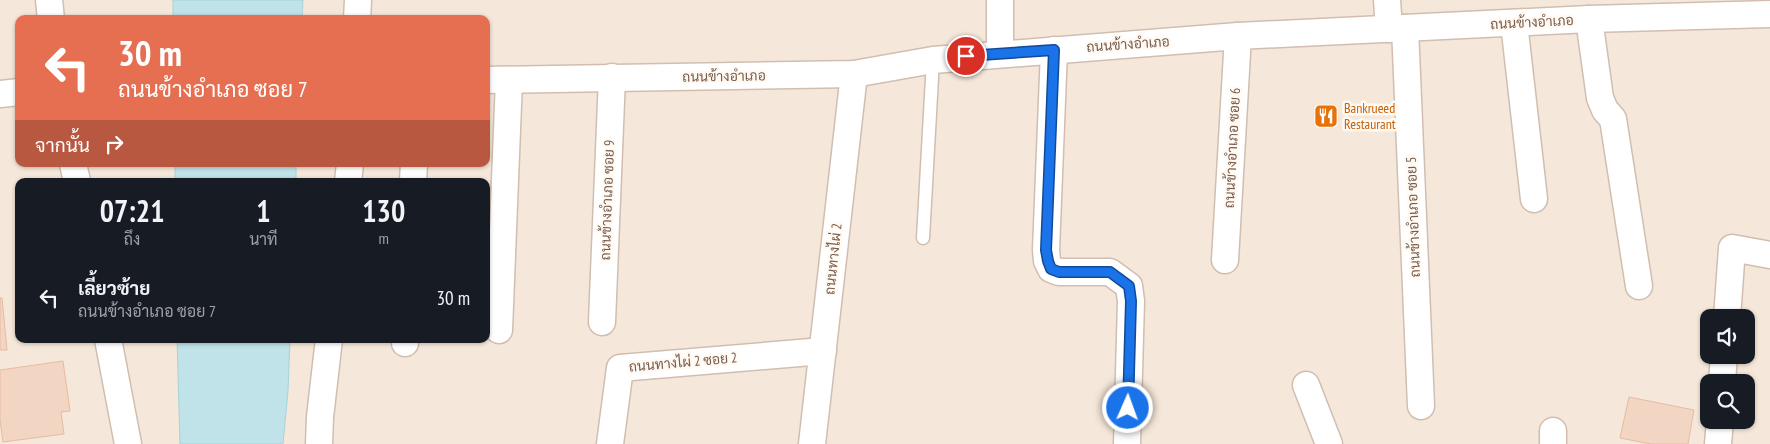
<!DOCTYPE html>
<html lang="th">
<head>
<meta charset="utf-8">
<style>
	body { margin:0; font-family:"PT Sans Narrow",Sarabun,sans-serif; background:#242831; color:#f1f3f6; height:100vh; display:flex; flex-direction:column; font-size:19px; white-space:nowrap }
	* { box-sizing:border-box; margin:0 }
	p { font-size:16px; color:#9ea1a6 }
	.icon { flex:none; width:28px; height:28px; fill:none; stroke:currentColor; stroke-width:2; stroke-linecap:round; stroke-linejoin:round }
	.map { position:relative; flex:1; overflow:hidden }
	.drawer { position:absolute; left:15px; top:178px; width:475px; height:165px; display:flex; flex-direction:column; background:#171b24; border-radius:10px; box-shadow:0 1px 4px #0004 }
	.drawer>* { flex:none }
	.banner { position:absolute; left:15px; top:15px; width:475px; height:152px; border-radius:10px; box-shadow:0 1px 4px #0004; background:#e76f51; color:#fff; overflow:hidden }
	.controls { position:absolute; left:1700px; top:309px; display:grid; gap:10px }
	.controls a { display:grid; place-items:center; width:55px; height:55px; border-radius:10px; background:#171b24; box-shadow:0 1px 4px #0004; font-size:25px }
	.pin { position:absolute; display:grid; place-items:center; width:42px; height:42px; color:#fff; margin:-21px; border:2px solid #fff; border-radius:50%; box-shadow:0 1px 5px #0007 }
	.me { position:absolute; width:55px; margin:-28px; rotate:2deg; stroke-linejoin:round; filter:drop-shadow(0 0 4px #0008) }
	.turn { display:flex; align-items:center; gap:18px; height:105px; padding:0 20px; font-size:22px }
	.turn .icon { width:65px; height:65px; stroke-width:2.5 }
	.turn b { display:block; font-size:35px; line-height:42px }
	.then { display:flex; align-items:center; height:48px; padding:0 20px; background:#0003; gap:10px; font-size:19px }
	.eta { display:flex; justify-content:space-evenly; align-items:center; height:85px; text-align:center }
	.eta b { font-size:30px; font-weight:700; line-height:35px }
	ul { padding:0; list-style:none }
	li { display:flex; align-items:center; gap:15px; height:70px; padding:0 20px }
	li div { flex:1 }
	li b { display:block; font-size:19px }
	li em { font-style:normal }
	.map>svg:first-child { display:block }
	.residential { fill:#f5e8da; fill-rule:evenodd }
	.water { fill:#bfe3e8; stroke:#a5d3da }
	.building { fill:#f3d5c3; stroke:#e6bba3 }
	.lines { fill:none; stroke-linecap:round; stroke-linejoin:round }
	.service-casing { stroke:#d1beb0; stroke-width:15 }
	.minor-casing { stroke:#d1beb0; stroke-width:29 }
	.service { stroke:#fff; stroke-width:12 }
	.minor { stroke:#fff; stroke-width:26 }
	.route-casing { stroke:#114b97; stroke-width:12 }
	.route { stroke:#1a73e8; stroke-width:9 }
	.labels { text-anchor:middle; stroke-width:5; stroke-linejoin:round; paint-order:stroke }
	.street-label { font-size:14px; fill:#7a5c4d; stroke:#fffaf3 }
	.food-label { font-size:14px; fill:#c56008; stroke:#fffaf3; text-anchor:start }
</style>
</head>
<body>
<div class="map">
<svg width="1770" height="444" viewBox="0 0 1770 444">
	<rect width="100%" height="100%" fill="#fdf6ec"/>
	<path class="residential" d="M0,0H1770V444H0ZM19,19H486V164H19ZM19,181H486V339H19ZM1709,318H1746V355H1709ZM1709,382H1746V420H1709Z"/>
	<g class="water">
		<polygon points="173,0 303,0 302,19 173,19"/>
		<rect x="175" y="164" width="121" height="17"/>
		<polygon points="177,339 290,339 288,391 283,444 180,444"/>
	</g>
	<g class="building">
		<polygon points="0,298 2,298 7,350 0,350"/>
		<polygon points="63,361 70,411 61,412 64,434 3,442 0,420 0,370"/>
		<polygon points="1629,397 1694,410 1688,444 1651,444 1620,438"/>
	</g>
	<g class="lines">
		<g class="service-casing">
			<polyline id="service" points="923,238 933,60"/>
		</g>
		<g class="minor-casing">
			<g id="minor">
				<polyline points="49,0 51,19"/>
				<polyline points="1000,0 1000,54"/>
				<polyline points="1387,0 1389,29"/>
				<polyline points="357,19 358,0"/>
				<polyline points="1589,19 1600,98 1605,110 1613,119 1639,286"/>
				<polyline points="1514,23 1534,199"/>
				<polyline points="1405,28 1421,406"/>
				<polyline points="1054,50 1046,250 1047,261 1051,269 1059,272 1110,272 1129,286 1131,301 1127,444"/>
				<polyline points="486,80 854,74 933,60 1238,36 1589,19 1770,14"/>
				<polyline points="0,94 19,92"/>
				<polyline points="73,164 77,181"/>
				<polyline points="348,181 350,164"/>
				<polyline points="413,181 414,164"/>
				<polyline points="1225,260 1238,36"/>
				<polyline points="1727,318 1732,248 1770,255"/>
				<polyline points="602,322 612,77"/>
				<polyline points="499,330 509,80"/>
				<polyline points="108,339 128,444"/>
				<polyline points="405,343 405,339"/>
				<polyline points="1722,382 1724,355"/>
				<polyline points="1306,385 1329,444"/>
				<polyline points="319,444 320,417 329,339"/>
				<polyline points="610,444 620,368 823,351"/>
				<polyline points="812,444 854,74"/>
				<polyline points="1553,444 1553,431"/>
				<polyline points="1718,444 1720,420"/>
			</g>
		</g>
		<use href="#service" class="service"/>
		<use href="#minor" class="minor"/>
	</g>
	<g class="lines">
		<g class="route-casing">
			<polyline id="route" points="966,56 1054,50 1046,250 1048,261 1051,269 1059,272 1110,272 1129,286 1131,301 1128,408"/>
		</g>
		<use href="#route" class="route"/>
	</g>
	<defs>
		<g id="restaurant-square" transform="scale(1.25)"><rect x="-9" y="-9" width="18" height="18" rx="4" fill="#e8710a" stroke="#fffaf3"/><path d="M-5-6h1v4h1v-4h1v4h1v-4h1v5L-1.5 .5V6h-2V.5L-5-1ZM5-6V6H3V1.5H1.5Q1.5-4 5-6Z" fill="#fff"/></g>
	</defs>
	<g fill-rule="evenodd">
		<use href="#restaurant-square" x="1326" y="116"/>
	</g>
	<g class="labels">
		<g class="street-label">
			<text transform="translate(1532 22) rotate(-3)" y="5">ถนนข้างอำเภอ</text>
			<text transform="translate(1128 44) rotate(-4)" y="5">ถนนข้างอำเภอ</text>
			<text transform="translate(724 76) rotate(-1)" y="5">ถนนข้างอำเภอ</text>
			<text transform="translate(1232 148) rotate(-87)" y="5">ถนนข้างอำเภอ ซอย 6</text>
			<text transform="translate(607 200) rotate(-88)" y="5">ถนนข้างอำเภอ ซอย 9</text>
			<text transform="translate(1413 217) rotate(-92)" y="5">ถนนข้างอำเภอ ซอย 5</text>
			<text transform="translate(833 259) rotate(-84)" y="5">ถนนทางไผ่ 2</text>
			<text transform="translate(683 362) rotate(-5)" y="5">ถนนทางไผ่ 2 ซอย 2</text>
		</g>
		<g class="food-label">
			<text x="1344" y="113">Bankrueed<tspan x="1344" dy="16">Restaurant</tspan></text>
		</g>
	</g>
</svg>
<div class="controls">
<a><svg class="icon" aria-label="sound" viewBox="0 0 24 24"><path d="M4 9h4l5-4v14l-5-4H4zM17 9q2 3 0 6"/></svg></a>
<a><svg class="icon" aria-label="search" viewBox="0 0 24 24"><circle cx="10" cy="10" r="6"/><path d="M15 15l6 6"/></svg></a>
</div>
<div class="pin" style="left:966px;top:56px;background:#d93025"><svg class="icon" aria-label="arrive" viewBox="0 0 24 24"><path d="M6 21V4h12l-3 4 3 4H6"/></svg></div>
<svg class="me" style="left:1128px;top:408px" viewBox="-20 -20 40 40"><circle r="17" fill="#1a73e8" stroke="#fff" stroke-width="3"/><path d="M0-11L8 9 0 5-8 9z" fill="#fff"/></svg>
<div class="banner">
<div class="turn"><svg class="icon" aria-label="left" viewBox="0 0 24 24"><path d="M17 20v-9H6M10 6l-5 5 5 5"/></svg><div><b>30 m</b>ถนนข้างอำเภอ ซอย 7</div></div>
<div class="then">จากนั้น<svg class="icon" aria-label="right" viewBox="0 0 24 24"><path d="M7 20v-9h11M14 6l5 5-5 5"/></svg></div>
</div>
<section class="drawer">
<div class="eta">
<div><b>07:21</b><p>ถึง</p></div>
<div><b>1</b><p>นาที</p></div>
<div><b>130</b><p>m</p></div>
</div>
<ul>
<li><svg class="icon" aria-label="left" viewBox="0 0 24 24"><path d="M17 20v-9H6M10 6l-5 5 5 5"/></svg><div><b>เลี้ยวซ้าย</b><p>ถนนข้างอำเภอ ซอย 7</p></div><em>30 m</em></li>
</ul>
</section>
</div>
</body>
</html>
